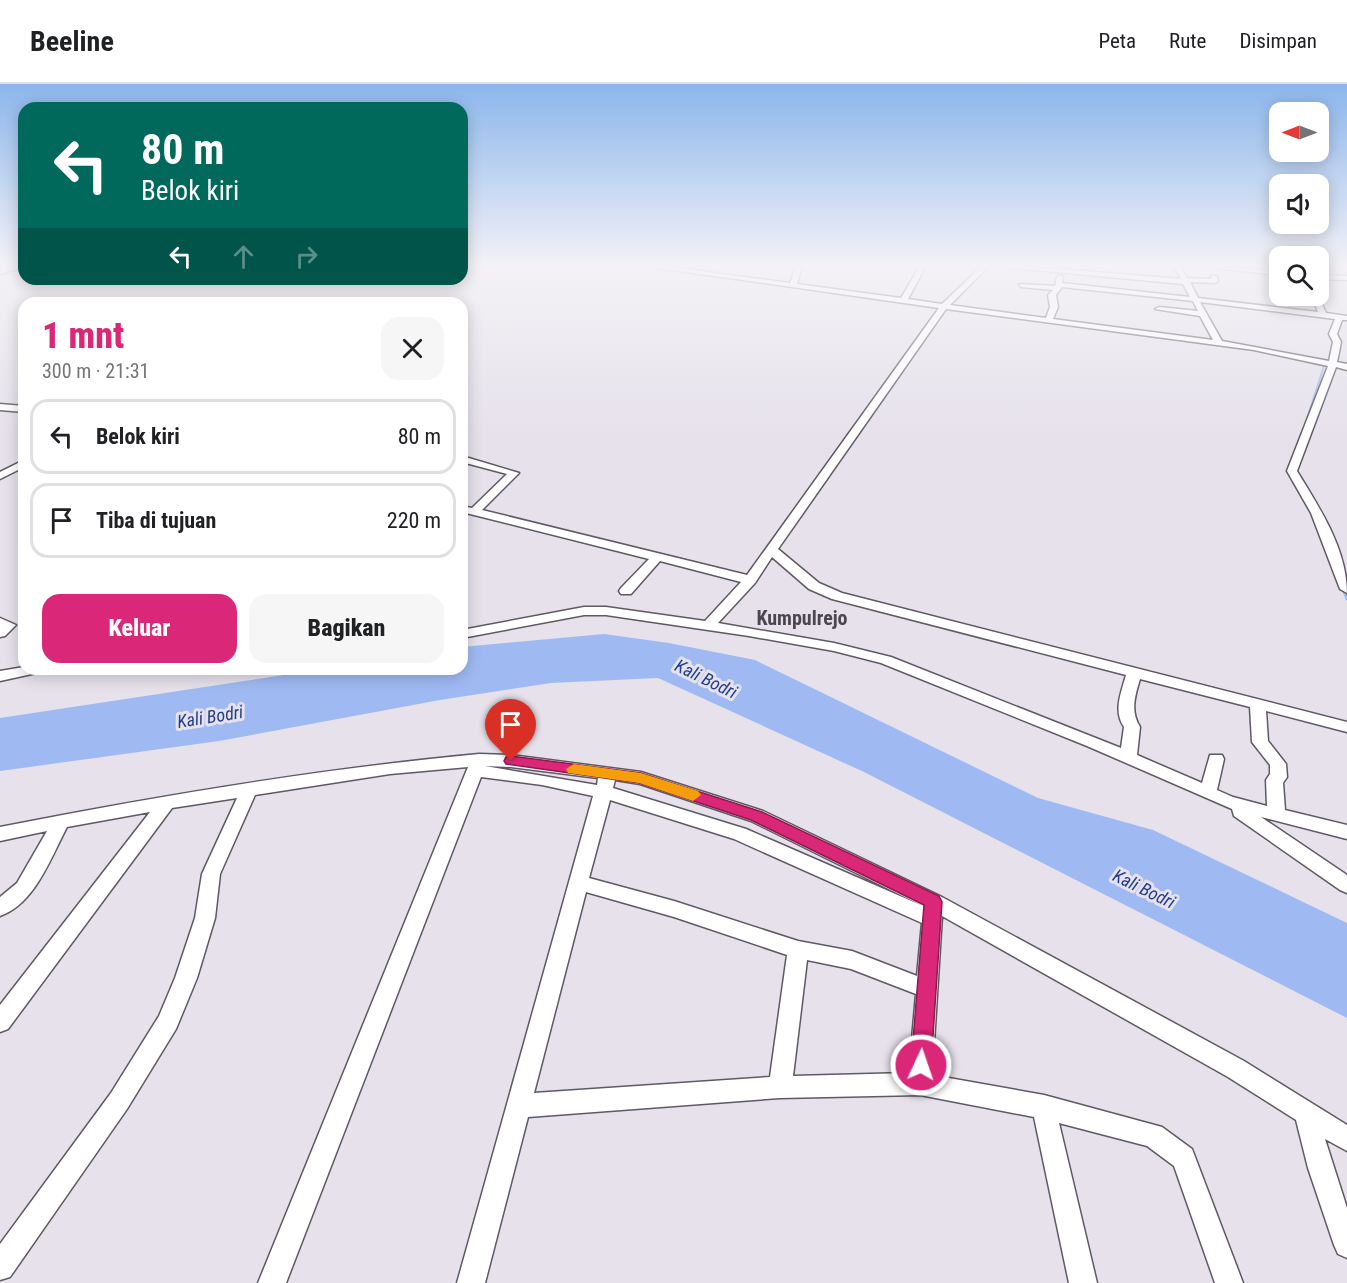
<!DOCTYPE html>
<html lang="id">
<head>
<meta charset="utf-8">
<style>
	body { margin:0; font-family:"Roboto Condensed",sans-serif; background:#f6f6f6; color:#202124; height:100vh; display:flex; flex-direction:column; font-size:22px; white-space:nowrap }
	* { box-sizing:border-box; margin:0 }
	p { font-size:20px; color:#757577 }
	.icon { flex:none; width:33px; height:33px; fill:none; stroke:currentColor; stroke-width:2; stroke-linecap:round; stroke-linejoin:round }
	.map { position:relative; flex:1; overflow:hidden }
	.drawer { position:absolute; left:18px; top:213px; width:450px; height:378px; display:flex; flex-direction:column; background:#fff; border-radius:18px; box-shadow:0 3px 15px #0003 }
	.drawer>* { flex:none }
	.hud { position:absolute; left:18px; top:18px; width:450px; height:183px; border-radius:18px; box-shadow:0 3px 15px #0003; background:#00695c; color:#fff; overflow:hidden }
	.needle { width:39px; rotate:270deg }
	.fabs { position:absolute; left:1269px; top:18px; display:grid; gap:12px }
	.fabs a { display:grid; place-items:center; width:60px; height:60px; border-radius:12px; background:#fff; box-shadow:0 3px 15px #0003; font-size:30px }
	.pin { position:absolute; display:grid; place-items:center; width:51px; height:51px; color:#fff; margin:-62px -26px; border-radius:50% 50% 50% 0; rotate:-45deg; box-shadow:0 0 6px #0007 }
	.pin .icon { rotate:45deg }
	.me { position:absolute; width:66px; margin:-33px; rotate:3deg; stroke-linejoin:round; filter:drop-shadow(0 0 4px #0008) }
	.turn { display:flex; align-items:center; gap:21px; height:126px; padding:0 24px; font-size:27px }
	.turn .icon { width:78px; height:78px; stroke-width:2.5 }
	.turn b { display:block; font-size:42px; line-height:51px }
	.lanes { display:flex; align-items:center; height:57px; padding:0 24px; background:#0003; justify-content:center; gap:30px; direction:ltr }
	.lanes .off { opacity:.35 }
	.round { display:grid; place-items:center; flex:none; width:63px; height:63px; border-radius:18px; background:#f6f6f6 }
	.summary { display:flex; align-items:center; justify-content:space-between; height:102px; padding:0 24px }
	h1 { font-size:36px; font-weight:800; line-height:45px; color:#db2777 }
	.action { display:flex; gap:12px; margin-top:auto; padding:12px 24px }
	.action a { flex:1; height:69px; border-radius:18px; background:#db2777; color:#fff; font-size:24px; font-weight:800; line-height:69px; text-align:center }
	.action a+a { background:#f6f6f6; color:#202124 }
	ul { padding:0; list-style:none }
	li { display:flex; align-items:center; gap:18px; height:75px; margin:0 12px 9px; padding:0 12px; border:3px solid #e0e0e0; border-radius:18px }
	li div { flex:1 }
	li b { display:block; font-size:22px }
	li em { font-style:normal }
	header { display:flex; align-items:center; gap:36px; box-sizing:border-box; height:84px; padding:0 30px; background:#fff; border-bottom:2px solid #e0e0e0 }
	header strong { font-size:28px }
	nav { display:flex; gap:33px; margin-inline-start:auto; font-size:21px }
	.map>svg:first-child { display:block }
	.water { fill:#9fbaf3 }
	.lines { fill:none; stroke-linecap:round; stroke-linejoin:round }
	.stream-far2 { stroke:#9fbaf3; stroke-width:1.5 }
	.stream-far1 { stroke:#9fbaf3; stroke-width:2 }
	.stream { stroke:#9fbaf3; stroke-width:3 }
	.minor-casing { stroke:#5e5962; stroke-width:3 }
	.minor { fill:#fff; fill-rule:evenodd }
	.route { fill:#db2777; stroke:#8e194d; stroke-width:1.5 }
	.slow { fill:#f59e0b }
	.labels { text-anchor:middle; stroke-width:6; stroke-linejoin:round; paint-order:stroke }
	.water-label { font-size:18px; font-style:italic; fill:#1f3e8e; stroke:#e6e1eb }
	.quarter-label { font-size:20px; font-weight:bold; fill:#4c474f; stroke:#e6e1eb }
</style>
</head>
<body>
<header>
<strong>Beeline</strong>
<nav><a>Peta</a><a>Rute</a><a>Disimpan</a></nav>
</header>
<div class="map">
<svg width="1347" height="1199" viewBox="0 0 1347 1199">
	<rect width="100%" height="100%" fill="#e6e1eb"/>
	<polygon class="water" points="604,550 669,559 755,576 1038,714 1153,746 1347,839 1347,934 864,688 658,594 551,599 440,616 219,657 0,687 0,634 323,585 462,585 462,563"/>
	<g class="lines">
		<polyline class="stream-far2" points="629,182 762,199"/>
		<polyline class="stream-far1" points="1305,341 1325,279"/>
		<polyline class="stream" points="1342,503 1347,515"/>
		<g class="minor-casing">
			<g id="minor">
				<polygon points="14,182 24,183 0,190 0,186"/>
				<path d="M644,182H663L790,199L796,182H802L797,200L901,214L920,182H926L908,215L942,220L982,182H989L950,221L1046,234L1050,223L1048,211L1053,206L1021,203L1019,200L1055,202L1057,193L1060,191L1063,193L1062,199L1190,213L1183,200L993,182H1022L1181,195L1174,182H1180L1187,194L1211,195L1212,191L1217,192L1218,197L1215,199L1190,198L1198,214L1318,228L1312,212L1318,211L1326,229L1347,232V236H1342L1337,250L1341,258L1337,278L1347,280V286L1336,283L1297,387C1319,423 1347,465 1347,509L1340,505L1311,429L1287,387L1328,282L1254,266L946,225L778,465L819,499L842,509L1347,638V648L1266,627L1268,657L1286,680L1287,693L1283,699L1285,726L1347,741V755L1261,733L1347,791V809L1340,806L1234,732L1232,725L1087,662L881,579L834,567L749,552L606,531H584L462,554V546L584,523H606L705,537L741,498L660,477L631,510H621L619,507L621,504L649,475L462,428V422L472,424L507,390L462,378V372L519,389L482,426L747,491L939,224ZM1062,203L1193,217L1198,227L1159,223L1155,225L1200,232L1213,256L1053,235L1058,223L1056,211ZM1200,218L1335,235L1329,250L1333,258L1329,277L1222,257ZM772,473L809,505L832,515L1126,591C1121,609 1113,627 1124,643L1121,664L891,573L834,559L718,539L755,499ZM1140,595L1250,623L1252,658L1270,681V690L1266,696L1267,722L1233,713L1217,706L1224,675L1222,671H1210L1202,699L1137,671L1140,643C1130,627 1135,612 1140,595Z"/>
				<polygon points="1211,182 1280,187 1280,191 1214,184"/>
				<polygon points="1318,191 1347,192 1347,196 1318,195"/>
				<polygon points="0,320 24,322 24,328 0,326"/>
				<polygon points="24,376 24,383 0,395 0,388"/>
				<polygon points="0,534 16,541 5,552 0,553"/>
				<polygon points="24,583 24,585 43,585 41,588 0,597 0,587"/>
				<path d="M479,670L511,671L641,688L763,727L940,812L1244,977L1347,1041V1067L1325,1055L1347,1124V1174L1338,1170L1334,1161L1308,1084L1296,1036L1228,993L942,832L932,991L1044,1011L1162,1043L1192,1065L1243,1199H1215L1174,1082L1147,1062L1059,1039L1097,1199H1069L1034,1033L920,1011L780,1014L528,1033L485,1199H457L593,712L542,701L481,693L286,1199H258L468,683L390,690L255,711L220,790L215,834L197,894L176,945L127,1025L10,1193L0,1196V1160L111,1009L159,932L175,894L195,834L202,790L237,714L172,724L8,945L0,948V921L150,728L67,743C51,773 35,820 0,832V813L17,799L47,747L0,757V743C158,712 318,685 479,670ZM485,682L511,683L598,694L597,701ZM615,696L640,700L751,737L923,822L746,745L613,704ZM610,716L734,755L922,839L917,892L852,867L798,857L674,817L589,794ZM586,808L674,833L787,871L770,993L534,1009ZM807,876L851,885L916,910L909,989L793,992Z"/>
			</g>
		</g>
		<use href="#minor" class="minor"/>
	</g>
	<linearGradient id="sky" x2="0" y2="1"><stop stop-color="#8bb6ec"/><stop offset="0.52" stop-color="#f4f2f6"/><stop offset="1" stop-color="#f4f2f6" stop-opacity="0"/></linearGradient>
	<rect width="1347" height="350" fill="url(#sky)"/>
	<polygon class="route" points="511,672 641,689 762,728 939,812 942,818 931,981 928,988 921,991 914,988 911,981 924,821 751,736 639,699 506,680 504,677 506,673"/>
	<polygon class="slow" points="574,680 641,689 698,707 701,711 693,717 639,699 568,689 566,685"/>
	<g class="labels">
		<g class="water-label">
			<text transform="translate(706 595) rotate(26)" y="6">Kali Bodri</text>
			<text transform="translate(210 633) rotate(-9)" y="6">Kali Bodri</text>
			<text transform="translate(1144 805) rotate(26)" y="6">Kali Bodri</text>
		</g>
		<g class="quarter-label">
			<text x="802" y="541">Kumpulrejo</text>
		</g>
	</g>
</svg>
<div class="fabs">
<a><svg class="needle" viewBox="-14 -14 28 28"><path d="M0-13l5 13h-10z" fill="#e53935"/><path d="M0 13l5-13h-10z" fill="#757577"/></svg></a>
<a><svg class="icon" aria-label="sound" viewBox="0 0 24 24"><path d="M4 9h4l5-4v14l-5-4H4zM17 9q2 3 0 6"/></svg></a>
<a><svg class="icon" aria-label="search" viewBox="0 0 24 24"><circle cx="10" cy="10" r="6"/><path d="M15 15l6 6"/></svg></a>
</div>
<div class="pin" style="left:511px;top:677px;background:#d93025"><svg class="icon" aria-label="arrive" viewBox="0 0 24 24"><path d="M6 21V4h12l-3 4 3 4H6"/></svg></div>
<svg class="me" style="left:921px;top:981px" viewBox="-20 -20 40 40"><circle r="17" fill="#db2777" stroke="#fff" stroke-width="3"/><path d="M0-11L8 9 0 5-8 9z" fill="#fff"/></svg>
<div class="hud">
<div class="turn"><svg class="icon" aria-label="left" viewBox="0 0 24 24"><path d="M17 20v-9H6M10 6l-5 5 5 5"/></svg><div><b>80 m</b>Belok kiri</div></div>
<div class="lanes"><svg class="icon" aria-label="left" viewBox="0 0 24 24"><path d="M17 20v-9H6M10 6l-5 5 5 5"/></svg><svg class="icon off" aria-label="ahead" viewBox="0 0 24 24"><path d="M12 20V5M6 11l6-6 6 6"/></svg><svg class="icon off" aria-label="right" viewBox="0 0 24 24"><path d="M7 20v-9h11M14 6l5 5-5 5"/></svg></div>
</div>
<section class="drawer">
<div class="summary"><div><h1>1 mnt</h1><p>300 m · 21:31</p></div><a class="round"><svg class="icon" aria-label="close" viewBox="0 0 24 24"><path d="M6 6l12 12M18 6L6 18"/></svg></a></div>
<ul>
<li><svg class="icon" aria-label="left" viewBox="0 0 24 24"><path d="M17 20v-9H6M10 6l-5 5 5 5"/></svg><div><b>Belok kiri</b></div><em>80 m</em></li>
<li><svg class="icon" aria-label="arrive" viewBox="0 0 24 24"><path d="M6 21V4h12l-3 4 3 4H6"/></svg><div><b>Tiba di tujuan</b></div><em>220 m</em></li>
</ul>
<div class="action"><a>Keluar</a><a>Bagikan</a></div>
</section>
</div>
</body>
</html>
